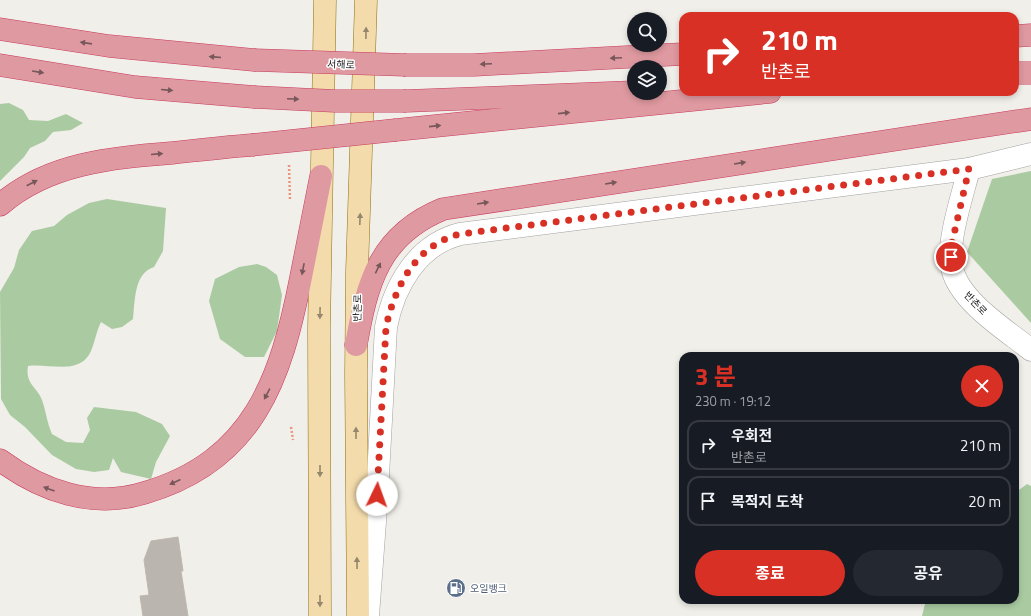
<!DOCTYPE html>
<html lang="ko">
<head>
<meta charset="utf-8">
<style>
	body { margin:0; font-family:"Titillium Web","Noto Sans KR",sans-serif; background:#242831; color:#f1f3f6; height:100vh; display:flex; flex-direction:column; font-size:15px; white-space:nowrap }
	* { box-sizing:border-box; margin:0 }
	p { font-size:13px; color:#9ea1a6 }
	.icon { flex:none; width:22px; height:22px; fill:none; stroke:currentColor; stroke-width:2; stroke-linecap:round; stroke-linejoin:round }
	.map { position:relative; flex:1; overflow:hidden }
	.panel { position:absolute; left:679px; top:352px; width:340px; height:252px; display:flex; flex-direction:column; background:#171b24; border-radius:12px; box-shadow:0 2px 6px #0003 }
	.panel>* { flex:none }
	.banner { position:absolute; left:679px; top:12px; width:340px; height:84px; border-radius:12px; box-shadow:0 2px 6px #0003; background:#d93025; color:#fff; overflow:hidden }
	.controls { position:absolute; left:627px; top:12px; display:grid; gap:8px }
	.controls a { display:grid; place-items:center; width:40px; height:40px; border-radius:50%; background:#171b24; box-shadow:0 2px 6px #0003; font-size:20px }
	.pin { position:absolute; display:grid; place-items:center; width:34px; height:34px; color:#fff; margin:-17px; border:2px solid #fff; border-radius:50%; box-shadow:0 1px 4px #0007 }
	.me { position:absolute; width:44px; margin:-22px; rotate:3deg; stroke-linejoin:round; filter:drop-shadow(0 0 3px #0008) }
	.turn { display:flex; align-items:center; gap:14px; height:84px; padding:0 16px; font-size:18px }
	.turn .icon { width:52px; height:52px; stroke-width:2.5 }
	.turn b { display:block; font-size:28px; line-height:34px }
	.round { display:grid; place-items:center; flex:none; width:42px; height:42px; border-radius:21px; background:#242831 }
	.head { display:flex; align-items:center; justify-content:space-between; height:68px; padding:0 16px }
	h1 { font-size:24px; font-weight:700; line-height:30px; color:#d93025 }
	.button { display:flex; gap:8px; margin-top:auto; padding:8px 16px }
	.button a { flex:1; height:46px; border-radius:24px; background:#d93025; color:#fff; font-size:16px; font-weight:700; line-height:46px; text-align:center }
	.button a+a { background:#242831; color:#f1f3f6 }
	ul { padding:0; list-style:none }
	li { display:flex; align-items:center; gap:12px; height:50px; margin:0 8px 6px; padding:0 8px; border:2px solid #363941; border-radius:12px }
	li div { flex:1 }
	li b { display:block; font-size:15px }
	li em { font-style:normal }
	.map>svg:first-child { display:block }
	.forest { fill:#aacba2 }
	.building { fill:#bab5af; stroke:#c1b7ad }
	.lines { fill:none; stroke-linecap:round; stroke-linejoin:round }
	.minor-casing { stroke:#a2a2a2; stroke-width:23 }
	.major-casing { stroke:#8f7010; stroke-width:23 }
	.highway-casing { stroke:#ca3a5f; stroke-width:23 }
	.path { stroke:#ec937e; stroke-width:2.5; stroke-dasharray:2 2; stroke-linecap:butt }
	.minor { stroke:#fff; stroke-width:22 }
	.major { stroke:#f3dbab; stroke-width:22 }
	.highway { stroke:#df99a0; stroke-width:22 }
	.highway-bridge-casing { stroke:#ca3a5f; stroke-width:23; stroke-linecap:butt }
	.highway-bridge { stroke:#df99a0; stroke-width:22 }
	.oneway { fill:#94876d }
	.oneway2 { fill:#76575a }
	.route { stroke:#d93025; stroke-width:7; stroke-dasharray:0 12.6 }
	.labels { text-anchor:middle; stroke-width:3; stroke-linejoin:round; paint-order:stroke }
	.street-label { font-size:10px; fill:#212121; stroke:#fff }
	.service-label { font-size:10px; fill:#4e5e75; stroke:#fff; text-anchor:start }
</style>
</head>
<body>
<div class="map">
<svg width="1031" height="616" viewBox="0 0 1031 616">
	<rect width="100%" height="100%" fill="#f0efe9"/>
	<g class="forest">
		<polygon points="9,103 23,110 29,120 48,121 66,114 83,123 71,130 53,132 45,141 30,148 24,157 0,181 0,104"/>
		<polygon points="1031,171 1031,323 967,252 992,179"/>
		<path d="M107,199L166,208L163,251L154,267C134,273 135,301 133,319L122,327L112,329L101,322C96,332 95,342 91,351C80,376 49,363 28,366C25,384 37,387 42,400C46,411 47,423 52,434L66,442L83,443L90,430L87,418L94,407L136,412L162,424L170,436L156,462L151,479L121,472L113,458L109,470L94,472L76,469L52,455L25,427L10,415L1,399L0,292L14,268L19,250L32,231L54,226L67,215L89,203Z"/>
		<polygon points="257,264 266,267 277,275 282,295 277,331 264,357 245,357 220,339 209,301 215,279 239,267"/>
		<polygon points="1027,484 1031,486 1031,616 922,616 926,600 1015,600 1015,493"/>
	</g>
	<polygon class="building" points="178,537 183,571 181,571 188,616 143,616 140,596 149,595 144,560 151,541"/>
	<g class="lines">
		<g class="minor-casing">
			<g id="minor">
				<path d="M969,169C963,194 946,243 952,268C959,301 1006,330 1031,350"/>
				<path d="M368,616L377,495L386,327C394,286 417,245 460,234L969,169L1031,154"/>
			</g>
		</g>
		<g class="major-casing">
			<g id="major">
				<polyline points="320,616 319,329 325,0"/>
				<polyline points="358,616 356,374 357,271 366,0"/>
			</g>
		</g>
		<g class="highway-casing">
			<g id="highway">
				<polyline points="0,29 109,46 254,60"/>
				<polyline points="1015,36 1031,35"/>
				<polyline points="0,65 135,87 254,97"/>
				<polyline points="406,65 474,65 683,54"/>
				<polyline points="1015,73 1031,73"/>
				<polyline points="406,101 634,92"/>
				<polyline points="396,130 770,92"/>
				<path d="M0,205C48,163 111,158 172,153C199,150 225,147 252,145"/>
				<path d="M356,345C367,283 379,235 443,209L1031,119"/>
				<path d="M0,460C42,491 93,509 144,493C254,461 281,379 301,277C308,243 314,210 321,176"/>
			</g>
		</g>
		<g class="path">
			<polyline points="289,165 290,200"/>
			<polyline points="291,427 293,440"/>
		</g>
		<use href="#minor" class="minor"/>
		<use href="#major" class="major"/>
		<use href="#highway" class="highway"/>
		<g class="highway-bridge-casing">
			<g id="highway-bridge">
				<polyline points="254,60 406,65"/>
				<polyline points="254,97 335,101 406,101"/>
				<polyline points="252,145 396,130"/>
			</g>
		</g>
		<use href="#highway-bridge" class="highway-bridge"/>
	</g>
	<defs><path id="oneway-solid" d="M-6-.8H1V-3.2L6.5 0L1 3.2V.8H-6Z"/></defs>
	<g class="oneway">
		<use href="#oneway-solid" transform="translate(366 33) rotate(-89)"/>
		<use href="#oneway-solid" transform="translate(360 219) rotate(-88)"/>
		<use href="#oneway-solid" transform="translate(320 313) rotate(91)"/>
		<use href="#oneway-solid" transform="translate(356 433) rotate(-90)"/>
		<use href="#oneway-solid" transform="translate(320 471) rotate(90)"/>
		<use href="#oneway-solid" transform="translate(357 563) rotate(-91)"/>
		<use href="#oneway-solid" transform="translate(320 601) rotate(90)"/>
	</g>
	<g class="oneway2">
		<use href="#oneway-solid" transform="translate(86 43) rotate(-172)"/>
		<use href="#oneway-solid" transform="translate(215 57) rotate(-175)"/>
		<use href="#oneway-solid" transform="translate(616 58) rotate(177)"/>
		<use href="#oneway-solid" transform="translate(486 64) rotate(177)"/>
		<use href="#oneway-solid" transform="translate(38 72) rotate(9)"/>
		<use href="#oneway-solid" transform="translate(167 90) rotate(5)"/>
		<use href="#oneway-solid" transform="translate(293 99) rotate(3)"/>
		<use href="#oneway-solid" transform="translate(564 113) rotate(-6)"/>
		<use href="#oneway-solid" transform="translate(435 126) rotate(-6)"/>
		<use href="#oneway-solid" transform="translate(157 154) rotate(-5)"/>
		<use href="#oneway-solid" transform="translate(740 163) rotate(-9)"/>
		<use href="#oneway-solid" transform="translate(32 183) rotate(-27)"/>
		<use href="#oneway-solid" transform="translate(611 183) rotate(-9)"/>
		<use href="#oneway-solid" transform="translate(483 203) rotate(-9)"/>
		<use href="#oneway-solid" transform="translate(378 268) rotate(-64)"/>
		<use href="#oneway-solid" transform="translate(303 269) rotate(101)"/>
		<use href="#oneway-solid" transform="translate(267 394) rotate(118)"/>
		<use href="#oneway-solid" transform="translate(175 482) rotate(155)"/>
		<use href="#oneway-solid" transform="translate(49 489) rotate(-160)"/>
	</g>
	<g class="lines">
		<path class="route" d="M377,495L386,327C395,286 416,245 460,234L969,169L951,247V257"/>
	</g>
	<defs>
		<g id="fuel-disc" transform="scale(1)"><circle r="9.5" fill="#5c6f8a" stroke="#fff"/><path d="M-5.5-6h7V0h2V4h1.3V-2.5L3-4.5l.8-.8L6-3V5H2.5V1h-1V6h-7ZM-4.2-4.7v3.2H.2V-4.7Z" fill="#fff"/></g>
	</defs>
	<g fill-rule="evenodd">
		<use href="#fuel-disc" x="456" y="588"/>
	</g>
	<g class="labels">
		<g class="street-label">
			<text transform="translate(341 64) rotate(2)" y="4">서해로</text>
			<text transform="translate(976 303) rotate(46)" y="4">반촌로</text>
			<text transform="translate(357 308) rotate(-89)" y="4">반촌로</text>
		</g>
		<g class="service-label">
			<text x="470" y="592">오일뱅크</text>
		</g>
	</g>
</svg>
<div class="controls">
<a><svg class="icon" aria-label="search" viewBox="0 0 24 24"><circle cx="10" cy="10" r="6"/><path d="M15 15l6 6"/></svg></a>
<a><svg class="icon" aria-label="layers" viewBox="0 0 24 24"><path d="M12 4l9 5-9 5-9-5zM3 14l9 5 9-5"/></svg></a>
</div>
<div class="pin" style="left:951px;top:257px;background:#d93025"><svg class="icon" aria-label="arrive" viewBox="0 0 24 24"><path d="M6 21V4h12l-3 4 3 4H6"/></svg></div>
<svg class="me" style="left:377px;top:495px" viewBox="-20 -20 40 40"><circle r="19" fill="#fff"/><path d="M0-13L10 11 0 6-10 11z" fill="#d93025"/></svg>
<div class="banner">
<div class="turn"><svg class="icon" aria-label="right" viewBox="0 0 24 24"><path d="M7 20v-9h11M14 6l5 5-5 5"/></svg><div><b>210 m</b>반촌로</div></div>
</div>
<section class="panel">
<div class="head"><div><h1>3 분</h1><p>230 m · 19:12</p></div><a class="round" style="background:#d93025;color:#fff"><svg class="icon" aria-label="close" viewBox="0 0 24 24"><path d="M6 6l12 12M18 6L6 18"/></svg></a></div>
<ul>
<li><svg class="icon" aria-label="right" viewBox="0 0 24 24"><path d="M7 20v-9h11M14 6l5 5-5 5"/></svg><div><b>우회전</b><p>반촌로</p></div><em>210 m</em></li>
<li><svg class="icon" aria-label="arrive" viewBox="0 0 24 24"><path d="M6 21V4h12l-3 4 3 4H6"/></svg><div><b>목적지 도착</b></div><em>20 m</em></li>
</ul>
<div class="button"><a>종료</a><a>공유</a></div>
</section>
</div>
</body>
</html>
